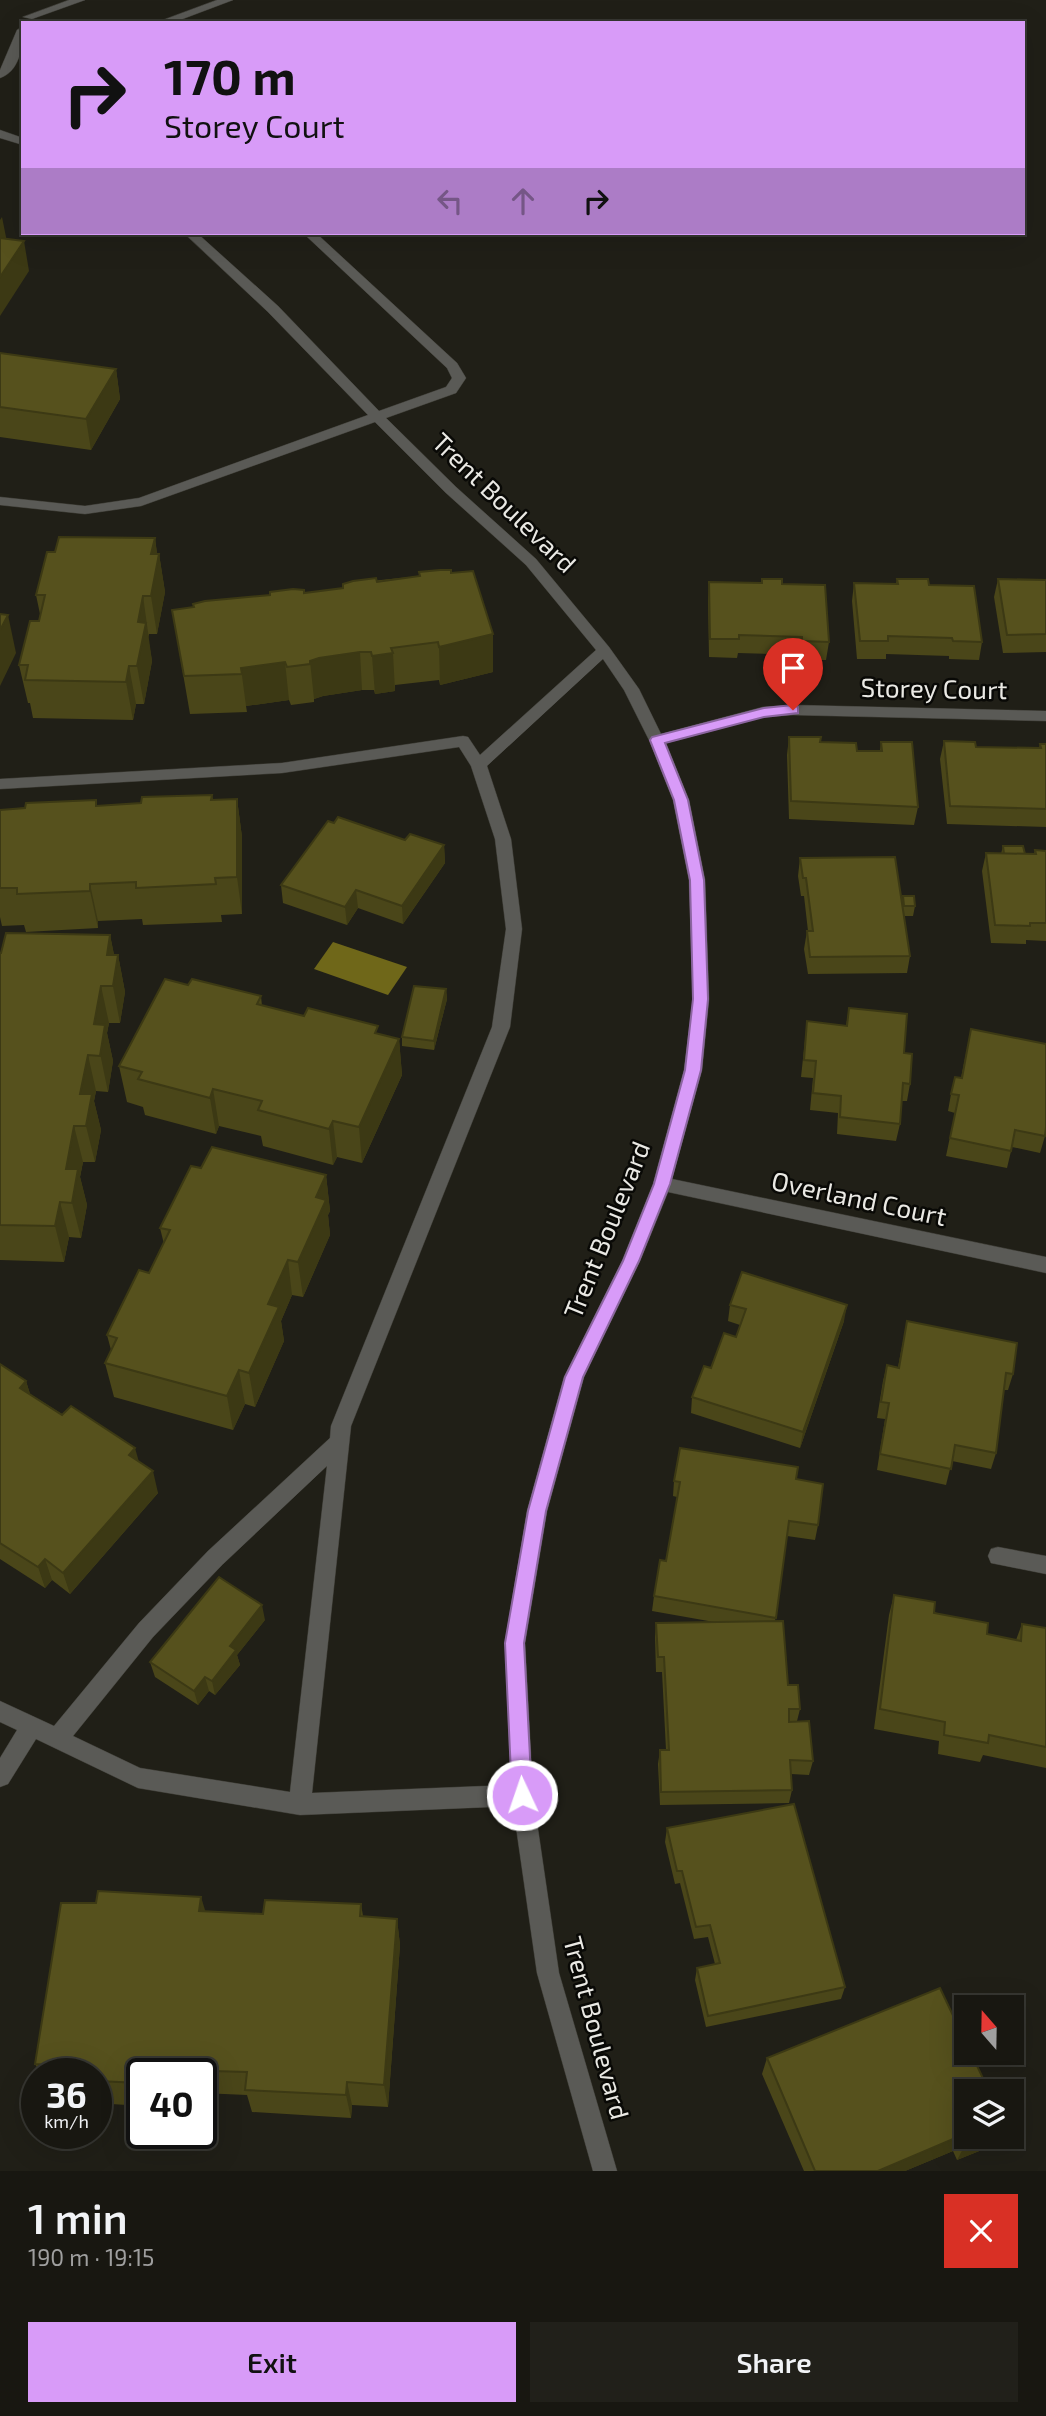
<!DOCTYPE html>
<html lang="en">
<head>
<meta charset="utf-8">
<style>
	body { margin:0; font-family:"Exo 2",sans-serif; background:#21201a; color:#f1f3f6; height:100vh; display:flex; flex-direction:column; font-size:26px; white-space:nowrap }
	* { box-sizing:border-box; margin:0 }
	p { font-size:23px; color:#9f9f9f }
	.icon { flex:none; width:38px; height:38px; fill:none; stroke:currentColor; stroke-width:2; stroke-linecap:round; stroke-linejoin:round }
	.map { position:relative; height:2171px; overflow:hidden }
	.side { display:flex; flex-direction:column; background:#181711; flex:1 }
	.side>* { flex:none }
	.top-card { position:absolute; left:21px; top:21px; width:1004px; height:214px; border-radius:0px; box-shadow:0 7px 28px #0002,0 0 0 2px #363631; background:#d89bf8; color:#111; overflow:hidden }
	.needle { width:46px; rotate:340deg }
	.tools { position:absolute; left:954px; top:1995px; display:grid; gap:14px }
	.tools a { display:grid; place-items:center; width:70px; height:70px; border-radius:0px; background:#181711; box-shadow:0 7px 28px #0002,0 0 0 2px #363631; font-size:35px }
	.speed { position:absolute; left:21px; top:2058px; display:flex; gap:14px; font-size:35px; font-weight:700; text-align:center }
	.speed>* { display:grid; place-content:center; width:91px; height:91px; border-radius:50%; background:#181711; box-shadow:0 7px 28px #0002,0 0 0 2px #363631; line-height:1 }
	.speed small { font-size:18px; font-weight:400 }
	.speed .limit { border:4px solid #111; border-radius:10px; background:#fff; color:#111 }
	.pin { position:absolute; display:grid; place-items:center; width:60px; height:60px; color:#fff; margin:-72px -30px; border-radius:50% 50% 50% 0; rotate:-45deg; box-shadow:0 0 7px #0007 }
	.pin .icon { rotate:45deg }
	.me { position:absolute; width:77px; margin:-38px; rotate:357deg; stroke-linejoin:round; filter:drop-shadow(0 0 5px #0008) }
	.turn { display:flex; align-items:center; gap:24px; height:147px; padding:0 28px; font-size:32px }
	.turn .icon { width:91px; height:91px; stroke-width:2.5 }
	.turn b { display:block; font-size:49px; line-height:60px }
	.lanes { display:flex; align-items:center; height:66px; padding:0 28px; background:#0003; justify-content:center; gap:35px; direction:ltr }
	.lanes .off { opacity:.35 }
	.round { display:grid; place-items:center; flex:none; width:74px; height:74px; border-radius:0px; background:#21201a }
	.summary { display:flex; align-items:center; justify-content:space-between; height:119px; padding:0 28px }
	h1 { font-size:42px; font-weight:600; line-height:52px }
	.action { display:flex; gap:14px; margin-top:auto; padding:14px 28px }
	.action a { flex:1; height:80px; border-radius:0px; background:#d89bf8; color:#111; font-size:28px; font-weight:600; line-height:80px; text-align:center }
	.action a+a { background:#21201a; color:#f1f3f6 }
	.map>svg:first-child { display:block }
	.water { fill:#6f6719 }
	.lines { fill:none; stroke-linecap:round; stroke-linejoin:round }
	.minor-casing { stroke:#3c3b34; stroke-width:1 }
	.minor { fill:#5a5a56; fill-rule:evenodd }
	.wall { fill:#4a4619 }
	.shaded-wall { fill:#3c3914 }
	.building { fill:#56511d; stroke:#3c3914; stroke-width:2 }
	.route { fill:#d89bf8; stroke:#8c65a1; stroke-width:2 }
	.labels { text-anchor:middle; stroke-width:5; stroke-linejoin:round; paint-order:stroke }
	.street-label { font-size:26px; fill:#eae9e4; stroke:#090906 }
</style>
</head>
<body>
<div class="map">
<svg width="1046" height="2171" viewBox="0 0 1046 2171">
	<rect width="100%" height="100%" fill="#201f17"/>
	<polygon class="water" points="333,942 407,967 388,995 314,969"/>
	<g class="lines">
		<g class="minor-casing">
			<g id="minor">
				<polygon points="69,0 85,0 32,19 23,17"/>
				<polygon points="217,0 233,0 172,23 155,23"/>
				<path d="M23,27C23,46 20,71 0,78V70L17,30Z"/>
				<polygon points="0,130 23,138 23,145 0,138"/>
				<path d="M184,233H197L278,306L379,411L446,387L452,378L447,368L303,233H316L457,363L466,378L456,393L386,418L456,487L536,559L609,647L639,689L661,734L763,707L793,705L1046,711V721L793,715L763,717L666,743L689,800L705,880L709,999L702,1070L672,1179L1046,1257V1273L668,1192L640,1261L584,1377L547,1511L525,1643L533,1795L559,1973L617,2171H593L537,1973L513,1806L300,1815L138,1788L36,1739L8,1784L0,1787V1758L17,1730L0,1722V1701L54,1726L139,1623L208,1551L330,1438L331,1426L492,1027L506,929L495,839L471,766L459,747L282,773L0,789V779L282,763L463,736L468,737L480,755L596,650L526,565L446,493L375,422L141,506L85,514L0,505V497L85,506L139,498L368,415L268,312ZM603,659L624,690L649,740L673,800L689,880L693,999L684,1070L653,1184L622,1261L564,1377L527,1511L505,1643L511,1785L312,1793L351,1426L510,1027L522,929L511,839L487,766ZM327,1466L290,1792L140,1768L73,1736L153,1637L222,1565Z"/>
				<polygon points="998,1547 1046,1556 1046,1574 991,1563 988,1556 991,1549"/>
			</g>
		</g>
		<use href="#minor" class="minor"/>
	</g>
	<g class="wall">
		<polygon points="0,353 116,369 120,399 91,450 0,437"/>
		<polygon points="155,538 157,554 159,554 165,592 157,634 149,634 148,638 152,661 144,704 136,704 133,720 33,718 30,703 28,703 19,665 39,621 40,614 36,595 55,552"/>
		<polygon points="419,572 451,573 493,672 440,685 439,680 395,685 395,691 375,694 374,690 362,690 323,696 314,699 314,702 291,705 289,700 246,706 247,712 190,714 172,610 343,588 343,584 419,576"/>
		<polygon points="762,579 782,584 829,642 826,660 800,660 799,655 738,653 737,658 709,657 708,600 709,582 761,583"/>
		<polygon points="897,579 929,585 982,642 979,660 949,659 949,656 886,654 886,659 857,659 852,601 854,583 896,584"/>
		<polygon points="998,579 1046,580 1046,652 1003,653 994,597"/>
		<polygon points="789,737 820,742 857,751 880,751 881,742 918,807 914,825 789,819 787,755"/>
		<polygon points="944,741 976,747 1039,748 1040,744 1046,744 1046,827 947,824 940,759"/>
		<polygon points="212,795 213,800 237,799 242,837 242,914 221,915 222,922 143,925 142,919 98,921 98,928 26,932 24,925 2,926 0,917 0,810 96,800 97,806 141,803"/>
		<polygon points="405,840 444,845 445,863 403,924 358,908 347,925 283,903 281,885"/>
		<polygon points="1003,846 1025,854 1034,854 1035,850 1046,851 1046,941 1026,940 1026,944 991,943 982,871 986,853 1001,854"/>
		<polygon points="800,858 902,900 903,896 915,906 913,916 904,916 910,956 907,973 808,974 804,949 807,931 808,931 804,896 801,896 798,876"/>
		<polygon points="110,935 114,955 118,955 125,992 120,1023 109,1023 107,1033 113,1061 108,1092 96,1091 94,1101 101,1130 95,1162 83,1162 80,1177 87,1205 81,1238 69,1237 64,1262 0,1260 0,953"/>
		<polygon points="188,985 261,996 262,1006 399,1039 402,1075 362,1163 337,1157 333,1165 263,1146 261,1136 219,1126 216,1134 145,1115 143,1107 127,1102 119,1066"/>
		<polygon points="446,989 447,999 434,1050 402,1046 402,1037"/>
		<polygon points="849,1008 904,1053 910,1084 907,1101 901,1101 900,1124 896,1141 837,1134 838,1113 810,1110 813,1078 801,1077 807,1021 846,1026"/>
		<polygon points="971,1029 1045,1136 1040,1153 1012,1147 1007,1168 946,1156 955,1113 948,1111 951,1094 955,1077 961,1078"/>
		<polygon points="201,1168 326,1175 330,1211 328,1215 330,1235 303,1297 292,1295 281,1321 284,1341 255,1407 245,1404 233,1430 114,1397 105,1363 111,1350 107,1335 149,1273 164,1244 160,1228"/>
		<polygon points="730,1305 844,1321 800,1448 691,1413 692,1397 711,1368 736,1337 740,1325 728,1321"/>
		<polygon points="907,1321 1013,1374 1008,1390 1004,1390 996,1453 991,1469 952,1461 946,1485 877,1470 885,1419 877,1418 883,1381 887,1365 898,1367"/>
		<polygon points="0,1364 26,1381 30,1394 139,1462 158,1493 70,1594 52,1580 45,1588 0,1559"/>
		<polygon points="796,1479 818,1525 815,1540 787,1536 775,1621 788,1685 800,1709 797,1721 813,1761 809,1775 791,1774 792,1790 789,1803 660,1805 658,1764 660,1750 666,1750 662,1672 656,1672 655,1637 656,1623 714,1622 652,1611 654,1596 666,1561 677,1497 673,1496 674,1481"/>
		<polygon points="894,1595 987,1634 1016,1640 1022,1624 1046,1628 1046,1768 983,1755 980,1762 938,1754 939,1741 874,1729 889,1615"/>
		<polygon points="265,1620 237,1655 240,1665 215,1695 209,1691 198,1705 155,1677 150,1662"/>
		<polygon points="667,1828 845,1987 841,1999 706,2027 695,1980 697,1968 715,1964 708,1937 694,1939 680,1883 675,1884 665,1842"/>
		<polygon points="361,1904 363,1916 397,1919 400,1945 388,2107 352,2105 351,2118 252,2112 247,2095 201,2093 201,2074 142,2074 142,2106 96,2103 96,2074 41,2074 35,2064 205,1911 263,1914"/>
		<polygon points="767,2058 966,2137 1002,2137 999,2143 957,2160 953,2151 905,2171 804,2171 762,2074"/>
	</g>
	<g class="shaded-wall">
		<polygon points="2,217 8,247 0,259 0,220"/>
		<polygon points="24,241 29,271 0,316 0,277"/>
		<polygon points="116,369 120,399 91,450 86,419"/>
		<polygon points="155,538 158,561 159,554 165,592 157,634 151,596 151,554"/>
		<polygon points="143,596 152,661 144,704 137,666 138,622"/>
		<polygon points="8,615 16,653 0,686 0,630"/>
		<polygon points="493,634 493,672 440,685 439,647"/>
		<polygon points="360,652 362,690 323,696 314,699 310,661 319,658"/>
		<polygon points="393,653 395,691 375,694 372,656"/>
		<polygon points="285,662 289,700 246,706 241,668"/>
		<polygon points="129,666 136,704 133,720 126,682"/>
		<polygon points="237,799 242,837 242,914 237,877"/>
		<polygon points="444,845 445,863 403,924 402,906"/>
		<polygon points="90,884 98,921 98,928 90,891"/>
		<polygon points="356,890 358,908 347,925 345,907"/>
		<polygon points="110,935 116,964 118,955 125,992 120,1023 107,955"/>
		<polygon points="101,986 109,1023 107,1033 113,1061 108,1092 94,1024"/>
		<polygon points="446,989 447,999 434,1050 434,1041"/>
		<polygon points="399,1039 402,1075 362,1163 359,1127"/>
		<polygon points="88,1055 96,1091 94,1101 101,1130 95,1162 86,1126 80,1094"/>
		<polygon points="213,1089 219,1126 216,1134 210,1098"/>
		<polygon points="333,1121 337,1157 333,1165 329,1129"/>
		<polygon points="74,1126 83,1162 80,1177 87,1205 81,1238 72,1203 66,1169"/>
		<polygon points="326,1175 330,1211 328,1215 330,1235 303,1297 298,1262 316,1197"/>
		<polygon points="60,1202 69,1237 64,1262 55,1226"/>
		<polygon points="288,1260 292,1295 281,1321 284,1341 255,1407 249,1373 268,1304"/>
		<polygon points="847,1305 844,1321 800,1448 803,1432"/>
		<polygon points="239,1370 245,1404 233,1430 227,1396"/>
		<polygon points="26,1381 33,1404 20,1388"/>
		<polygon points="135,1448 141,1469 129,1455"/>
		<polygon points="153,1471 158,1493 70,1594 63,1573"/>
		<polygon points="45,1559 52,1580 45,1588 38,1567"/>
		<polygon points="262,1605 265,1620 237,1655 240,1665 215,1695 212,1681 230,1646"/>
		<polygon points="205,1677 209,1691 198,1705 194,1691"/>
		<polygon points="201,1897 209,1923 199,1911"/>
		<polygon points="397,1919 400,1945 388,2107 384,2085"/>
		<polygon points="347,2082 352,2105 351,2118 346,2095"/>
		<polygon points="960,2136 953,2151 905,2171 878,2171"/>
		<polygon points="986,2137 1002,2137 999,2143 957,2160 965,2145"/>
	</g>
	<g class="building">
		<polygon points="0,238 24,241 0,277"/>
		<polygon points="0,353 116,369 86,419 0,407"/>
		<polygon points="59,537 155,538 151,554 159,554 151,596 143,596 138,622 146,623 137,666 129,666 126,682 25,680 28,665 19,665 30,621 39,621 45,595 36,595 47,552 55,552"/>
		<polygon points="440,570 451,570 451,573 473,571 493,634 439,647 438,642 391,648 393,653 372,656 371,652 360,652 319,658 310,661 310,664 287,667 285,662 241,668 242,674 184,676 172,610 194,607 193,604 205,601 270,595 270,592 293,589 304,590 304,593 343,588 343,584 353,581 376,578 377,582 420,576 419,572"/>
		<polygon points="762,579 782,579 782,584 825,585 829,642 802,641 802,637 739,635 739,639 710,639 709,582 762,583"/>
		<polygon points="897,579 928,579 929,585 974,586 982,642 953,641 952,638 888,636 888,641 860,641 854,583 898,584"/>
		<polygon points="998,579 1046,580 1046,634 1007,635"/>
		<polygon points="0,614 8,615 0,630"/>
		<polygon points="789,737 821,737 820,742 856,743 857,751 882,751 881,742 912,742 918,807 791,801"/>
		<polygon points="944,741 975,742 976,747 1041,748 1040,744 1046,744 1046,809 950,806"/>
		<polygon points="212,795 211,800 237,799 237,877 215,878 216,884 136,888 136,882 90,884 90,891 17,894 17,888 0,888 0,810 25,808 26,803 96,800 96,806 141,803 142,797"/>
		<polygon points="338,817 405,840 410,834 444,845 402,906 356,890 345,907 281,885 328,821 334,823"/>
		<polygon points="1003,846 1023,846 1025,854 1004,854"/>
		<polygon points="1035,850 1046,851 1046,923 1030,923 1030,926 995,925 986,853 1036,854"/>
		<polygon points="895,857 910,956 810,957 807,931 813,931 806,878 803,878 800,858"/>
		<polygon points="903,896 914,896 915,906 904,906"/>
		<polygon points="6,933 110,935 107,955 118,955 113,986 101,986 94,1024 105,1025 100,1056 88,1055 80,1094 92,1094 86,1126 74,1126 66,1169 78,1169 72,1203 60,1202 55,1226 0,1225 0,953 1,953"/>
		<polygon points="165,979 188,985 192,979 261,996 257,1004 304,1016 308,1008 378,1026 375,1033 399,1039 359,1127 333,1121 329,1129 258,1110 262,1101 213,1089 210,1098 138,1079 142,1072 119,1066"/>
		<polygon points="414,986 446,989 434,1041 402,1037"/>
		<polygon points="849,1008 907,1014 904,1053 912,1054 910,1084 903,1083 900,1124 840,1117 841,1096 813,1093 816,1061 804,1060 807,1021 847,1026"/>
		<polygon points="971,1029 1046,1044 1046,1127 1045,1136 1015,1130 1011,1151 950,1138 959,1095 951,1094 955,1077 962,1078"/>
		<polygon points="212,1147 326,1175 316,1197 326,1200 298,1262 288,1260 268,1304 279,1307 249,1373 239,1370 227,1396 105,1363 117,1338 107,1335 139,1270 149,1273 170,1230 160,1228 191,1166 201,1168"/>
		<polygon points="742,1272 847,1305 803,1432 692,1397 704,1366 711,1368 724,1333 736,1337 746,1309 730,1305"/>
		<polygon points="907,1321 1017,1343 1013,1374 1006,1373 996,1453 955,1445 951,1469 880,1454 889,1403 881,1402 887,1365 899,1368"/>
		<polygon points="0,1364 26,1381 20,1388 62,1415 71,1406 135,1448 129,1455 153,1471 63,1573 45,1559 38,1567 0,1543"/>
		<polygon points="680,1448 798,1467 796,1479 823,1484 818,1525 789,1521 776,1618 654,1596 660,1560 666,1561 680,1482 674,1481"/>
		<polygon points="219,1577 262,1605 230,1646 236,1650 212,1681 205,1677 194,1691 150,1662"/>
		<polygon points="894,1595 935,1602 934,1613 988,1623 987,1634 1021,1641 1022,1624 1046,1628 1046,1747 989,1735 988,1743 944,1735 945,1722 880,1709"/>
		<polygon points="783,1621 788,1685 798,1685 800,1709 789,1709 789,1722 809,1721 813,1761 790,1760 792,1790 661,1792 660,1750 669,1750 664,1657 658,1657 656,1623"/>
		<polygon points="794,1804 845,1987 708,2016 697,1968 720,1963 710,1925 696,1927 682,1871 677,1871 667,1828"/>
		<polygon points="98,1891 201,1897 199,1911 263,1914 265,1900 361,1904 360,1916 397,1919 384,2085 347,2082 346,2095 245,2090 247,2072 177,2070 177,2074 142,2074 142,2083 96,2081 96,2074 69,2074 71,2067 35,2064 61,1903 96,1903"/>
		<polygon points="940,1988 966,2043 966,2053 971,2053 989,2091 966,2091 966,2137 986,2137 965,2145 960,2136 878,2171 815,2171 767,2058"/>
	</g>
	<polygon class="route" points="793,705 798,707 798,713 764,717 665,743 688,800 704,880 708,999 701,1070 670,1184 639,1261 583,1377 546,1511 524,1643 532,1795 529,1802 522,1805 515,1802 512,1795 505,1643 528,1511 565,1377 623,1261 654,1184 685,1070 693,999 690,880 674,800 650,740 652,737 764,708"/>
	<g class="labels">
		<g class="street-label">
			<text transform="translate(504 503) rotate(44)" y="9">Trent Boulevard</text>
			<text transform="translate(934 689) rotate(1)" y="9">Storey Court</text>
			<text transform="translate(859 1199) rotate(12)" y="9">Overland Court</text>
			<text transform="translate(607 1230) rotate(-68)" y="9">Trent Boulevard</text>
			<text transform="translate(596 2028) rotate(75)" y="9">Trent Boulevard</text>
		</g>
	</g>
</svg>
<div class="tools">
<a><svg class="needle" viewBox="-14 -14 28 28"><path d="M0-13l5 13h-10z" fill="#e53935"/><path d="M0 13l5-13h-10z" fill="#9f9f9f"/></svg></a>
<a><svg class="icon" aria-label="layers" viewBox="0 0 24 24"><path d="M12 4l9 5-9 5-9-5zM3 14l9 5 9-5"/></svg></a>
</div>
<div class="speed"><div>36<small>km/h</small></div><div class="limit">40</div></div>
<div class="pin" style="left:793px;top:710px;background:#d93025"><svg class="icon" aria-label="arrive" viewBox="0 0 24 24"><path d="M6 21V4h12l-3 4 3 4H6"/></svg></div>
<svg class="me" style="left:522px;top:1795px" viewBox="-20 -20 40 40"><circle r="17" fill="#d89bf8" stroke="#fff" stroke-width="3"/><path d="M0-11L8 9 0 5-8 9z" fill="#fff"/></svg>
<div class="top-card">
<div class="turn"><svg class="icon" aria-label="right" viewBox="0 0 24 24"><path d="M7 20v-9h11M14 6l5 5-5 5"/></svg><div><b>170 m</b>Storey Court</div></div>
<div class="lanes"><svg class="icon off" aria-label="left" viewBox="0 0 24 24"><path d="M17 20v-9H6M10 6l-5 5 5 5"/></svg><svg class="icon off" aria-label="ahead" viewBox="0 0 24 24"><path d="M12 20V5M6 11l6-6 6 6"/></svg><svg class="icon" aria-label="right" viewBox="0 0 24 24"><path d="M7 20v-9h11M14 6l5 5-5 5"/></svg></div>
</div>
</div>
<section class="side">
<div class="summary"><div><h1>1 min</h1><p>190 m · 19:15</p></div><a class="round" style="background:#d93025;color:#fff"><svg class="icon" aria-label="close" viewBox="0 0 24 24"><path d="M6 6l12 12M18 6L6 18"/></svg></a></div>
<div class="action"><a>Exit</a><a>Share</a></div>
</section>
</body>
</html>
